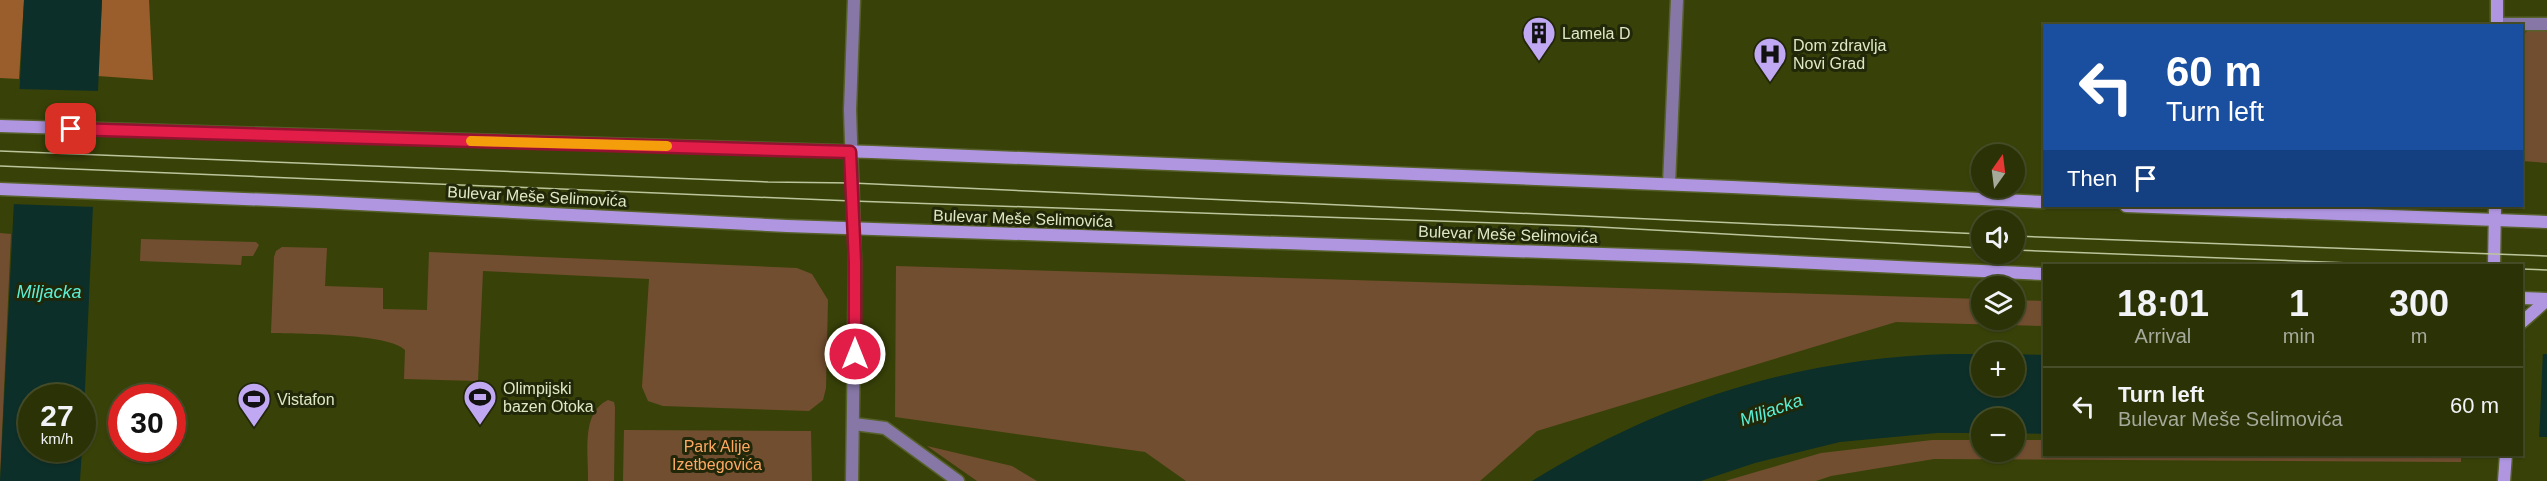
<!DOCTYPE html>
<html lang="en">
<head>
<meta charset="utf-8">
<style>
	body { margin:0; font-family:Helvetica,sans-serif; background:#363e14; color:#f1f3f6; height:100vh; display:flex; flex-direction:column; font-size:22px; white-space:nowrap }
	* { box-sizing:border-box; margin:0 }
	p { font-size:20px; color:#a5aa9b }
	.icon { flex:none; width:33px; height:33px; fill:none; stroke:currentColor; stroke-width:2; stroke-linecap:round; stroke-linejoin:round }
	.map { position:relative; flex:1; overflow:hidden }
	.drawer { position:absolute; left:2043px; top:264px; width:480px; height:192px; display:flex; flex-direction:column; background:#2a3206; border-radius:0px; box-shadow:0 2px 4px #0004,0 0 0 2px #464d28 }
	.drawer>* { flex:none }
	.hud { position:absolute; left:2043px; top:24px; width:480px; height:183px; border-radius:0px; box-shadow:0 2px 4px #0004,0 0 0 2px #464d28; background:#1a4fa0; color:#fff; overflow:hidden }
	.needle { width:39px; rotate:14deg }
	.tools { position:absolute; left:1971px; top:144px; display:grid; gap:12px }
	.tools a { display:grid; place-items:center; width:54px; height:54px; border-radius:50%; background:#2a3206; box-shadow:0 2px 4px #0004,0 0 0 2px #464d28; font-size:30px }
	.speed { position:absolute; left:18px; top:384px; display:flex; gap:12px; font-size:30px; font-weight:700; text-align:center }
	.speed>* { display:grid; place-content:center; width:78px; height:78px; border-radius:50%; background:#2a3206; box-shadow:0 2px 4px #0004,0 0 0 2px #464d28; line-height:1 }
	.speed small { font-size:15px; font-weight:400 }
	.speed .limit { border:9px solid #d22; background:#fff; color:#111 }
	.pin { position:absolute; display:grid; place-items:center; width:51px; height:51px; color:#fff; margin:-26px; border-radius:12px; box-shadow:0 3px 9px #0006 }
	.me { position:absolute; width:66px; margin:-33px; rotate:0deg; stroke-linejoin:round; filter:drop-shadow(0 0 4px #0008) }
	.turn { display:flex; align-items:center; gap:21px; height:126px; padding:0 24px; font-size:27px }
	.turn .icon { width:78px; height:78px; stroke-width:2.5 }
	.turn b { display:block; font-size:42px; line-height:51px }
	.then { display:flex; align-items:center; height:57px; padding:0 24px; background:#0003; gap:12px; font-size:22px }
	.eta { display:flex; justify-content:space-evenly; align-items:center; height:102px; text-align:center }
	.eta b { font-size:36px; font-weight:600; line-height:42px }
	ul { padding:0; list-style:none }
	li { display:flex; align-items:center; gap:18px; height:78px; padding:0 24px; border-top:2px solid #464d28 }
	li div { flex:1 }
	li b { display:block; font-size:22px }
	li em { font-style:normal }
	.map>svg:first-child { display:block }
	.green { fill:#724e30 }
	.forest { fill:#995e2b }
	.water { fill:#0d2f29 }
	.pier { fill:#384208 }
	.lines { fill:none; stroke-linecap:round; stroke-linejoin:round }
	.street-casing { stroke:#56602a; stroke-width:15 }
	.secondary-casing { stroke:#56602a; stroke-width:15 }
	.street { stroke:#8677a6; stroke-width:12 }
	.secondary { stroke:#b096e1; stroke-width:12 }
	.tram { stroke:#bbc49b; stroke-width:1.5 }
	.route-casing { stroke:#92132f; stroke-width:15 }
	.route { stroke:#e11d48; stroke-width:10 }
	.slow { stroke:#f59e0b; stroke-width:10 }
	.labels { text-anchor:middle; stroke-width:6; stroke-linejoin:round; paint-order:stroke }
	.poi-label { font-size:16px; fill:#dfe8c4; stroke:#212709; text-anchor:start }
	.street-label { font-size:16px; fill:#dfe8c4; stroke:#212709 }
	.park-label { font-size:16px; fill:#fda962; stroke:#212709 }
	.water-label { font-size:18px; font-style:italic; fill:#5befd5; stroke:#212709 }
</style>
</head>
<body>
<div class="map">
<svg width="2547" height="481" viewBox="0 0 2547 481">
	<rect width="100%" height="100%" fill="#384208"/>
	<g class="green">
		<polygon points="2531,27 2543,28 2547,31 2547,163 2522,161 2522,36"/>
		<polygon points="0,233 11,234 0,477"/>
		<polygon points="141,239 256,242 259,245 253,256 242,256 241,265 140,261"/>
		<path d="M282,247L327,248L325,286L383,288V309L427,310L429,252L797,268L812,274L828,300L826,388L823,400L809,411L663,406L648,401L642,387L649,279L483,271L478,381L404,379L405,350C389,333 297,334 271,333L274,257L276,251Z"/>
		<polygon points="896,266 1981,299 1982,320 2014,320 2015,300 2044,301 2044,326 1896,322 1537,431 1480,481 1186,481 1145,452 895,417"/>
		<path d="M608,400L614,402L615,407L614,481H588C589,455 580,413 608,400Z"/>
		<polygon points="624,430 811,431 812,481 623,481"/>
		<polygon points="1932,440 1981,440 1982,452 2014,452 2015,440 2044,440 2044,454 2461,455 2461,462 1934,459 1831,476 1816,481 1725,481 1821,453"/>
		<polygon points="927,446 1012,466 1037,481 977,481"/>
	</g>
	<g class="forest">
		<polygon points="0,0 24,0 19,79 0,78"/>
		<polygon points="102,0 149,0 153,80 98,76"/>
	</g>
	<g class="water">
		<polygon points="24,0 102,0 83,435 82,398 32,398 32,448 82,449 80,481 0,481"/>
		<path d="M1950,354H1981L1982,386H2014L2015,354L2044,355V434L2015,433L2014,418H1982L1981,433H1937L1840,442L1755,463L1701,481H1532C1662,401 1798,358 1950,354Z"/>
		<polygon points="2547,354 2547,437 2522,437 2522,355"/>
	</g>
	<g class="pier">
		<polygon points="16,89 100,91 96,207 10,204"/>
		<polygon points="2543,351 2539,440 2522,440 2522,352"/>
	</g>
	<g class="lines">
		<g class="street-casing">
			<g id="street">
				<polyline points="2497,24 2547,24"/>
				<polyline points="1669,184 1677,0"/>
				<polyline points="854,424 885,428 958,481"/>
				<polyline points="852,481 855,262 850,110 854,0"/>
			</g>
		</g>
		<g class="secondary-casing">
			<g id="secondary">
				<polyline points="2497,26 2497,0"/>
				<polyline points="0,126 872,152 1732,187 2044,202"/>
				<polyline points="0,189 319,202 787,226 1689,257 2044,274"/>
				<polyline points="2126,206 2547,222"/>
				<polyline points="2494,266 2495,206"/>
				<polyline points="2522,298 2547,299"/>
				<polyline points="2522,322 2547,300"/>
				<polyline points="2504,481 2506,454"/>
			</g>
		</g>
		<use href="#street" class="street"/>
		<use href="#secondary" class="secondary"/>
		<g class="tram">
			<polyline points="0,151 768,182 852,183 1982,234"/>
			<polyline points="0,166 852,201 1581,226 1982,248"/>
			<polyline points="2014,236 2547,256"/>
			<polyline points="2014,250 2427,266"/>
			<polyline points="2522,269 2547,270"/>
		</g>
	</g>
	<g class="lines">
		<g class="route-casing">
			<polyline id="route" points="71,129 850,152 855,262 855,354"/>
		</g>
		<use href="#route" class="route"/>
		<polyline class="slow" points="471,141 667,146"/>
	</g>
	<defs>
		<g id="building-pin" transform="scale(1.725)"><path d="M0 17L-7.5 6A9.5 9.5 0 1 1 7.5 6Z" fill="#c1a8f3" stroke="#212709"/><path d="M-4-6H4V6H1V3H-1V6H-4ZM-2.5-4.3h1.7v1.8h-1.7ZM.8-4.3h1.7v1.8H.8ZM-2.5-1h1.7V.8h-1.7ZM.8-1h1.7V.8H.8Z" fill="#111"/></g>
		<g id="hospital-pin" transform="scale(1.725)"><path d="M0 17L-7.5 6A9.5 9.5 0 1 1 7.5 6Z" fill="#c1a8f3" stroke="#212709"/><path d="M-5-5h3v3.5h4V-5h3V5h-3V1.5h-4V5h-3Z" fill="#111"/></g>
		<g id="stadium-pin" transform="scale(1.725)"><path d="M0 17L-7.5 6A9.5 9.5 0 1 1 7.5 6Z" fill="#c1a8f3" stroke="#212709"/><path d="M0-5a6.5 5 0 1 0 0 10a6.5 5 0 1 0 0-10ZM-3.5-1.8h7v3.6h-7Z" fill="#111"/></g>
	</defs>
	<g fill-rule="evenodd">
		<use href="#building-pin" x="1539" y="33"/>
		<use href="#hospital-pin" x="1770" y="54"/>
		<use href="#stadium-pin" x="480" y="397"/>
		<use href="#stadium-pin" x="254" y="399"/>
	</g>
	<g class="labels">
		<g class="poi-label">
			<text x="1562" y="39">Lamela D</text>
			<text x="1793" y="51">Dom zdravlja<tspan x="1793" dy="18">Novi Grad</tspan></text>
			<text x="503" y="394">Olimpijski<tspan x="503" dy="18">bazen Otoka</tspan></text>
			<text x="277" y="405">Vistafon</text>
		</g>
		<g class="street-label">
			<text transform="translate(537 196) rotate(3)" y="6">Bulevar Meše Selimovića</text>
			<text transform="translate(1023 218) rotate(2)" y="6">Bulevar Meše Selimovića</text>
			<text transform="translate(1508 234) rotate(2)" y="6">Bulevar Meše Selimovića</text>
		</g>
		<g class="park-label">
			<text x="717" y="452">Park Alije<tspan x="717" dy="18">Izetbegovića</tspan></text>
		</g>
		<g class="water-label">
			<text x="49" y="298">Miljacka</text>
			<text transform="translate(1771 410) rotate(-19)" y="6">Miljacka</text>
		</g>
	</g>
</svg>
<div class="tools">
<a><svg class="needle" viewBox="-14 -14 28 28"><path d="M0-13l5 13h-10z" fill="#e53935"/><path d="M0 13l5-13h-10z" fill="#a5aa9b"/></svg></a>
<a><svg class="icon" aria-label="sound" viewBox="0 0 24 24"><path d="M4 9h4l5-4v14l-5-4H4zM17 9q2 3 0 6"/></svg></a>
<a><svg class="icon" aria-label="layers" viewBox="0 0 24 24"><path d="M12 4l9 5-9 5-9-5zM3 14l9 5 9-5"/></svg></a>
<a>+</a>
<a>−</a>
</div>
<div class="speed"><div>27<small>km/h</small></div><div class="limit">30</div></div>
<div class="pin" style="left:71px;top:129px;background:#d93025"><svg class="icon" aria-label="arrive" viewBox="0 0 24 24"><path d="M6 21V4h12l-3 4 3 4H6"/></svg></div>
<svg class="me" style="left:855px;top:354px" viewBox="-20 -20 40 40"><circle r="17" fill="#e11d48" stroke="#fff" stroke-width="3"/><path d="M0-11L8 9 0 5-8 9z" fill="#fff"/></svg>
<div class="hud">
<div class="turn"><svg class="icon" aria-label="left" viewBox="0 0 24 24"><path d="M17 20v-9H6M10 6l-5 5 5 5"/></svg><div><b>60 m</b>Turn left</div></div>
<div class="then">Then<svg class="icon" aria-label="arrive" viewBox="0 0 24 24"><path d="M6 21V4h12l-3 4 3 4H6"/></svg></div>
</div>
<section class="drawer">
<div class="eta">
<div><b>18:01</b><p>Arrival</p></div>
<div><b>1</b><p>min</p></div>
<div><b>300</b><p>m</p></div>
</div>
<ul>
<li><svg class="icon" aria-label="left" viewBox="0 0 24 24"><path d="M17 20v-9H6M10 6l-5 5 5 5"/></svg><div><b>Turn left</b><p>Bulevar Meše Selimovića</p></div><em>60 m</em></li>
</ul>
</section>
</div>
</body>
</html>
